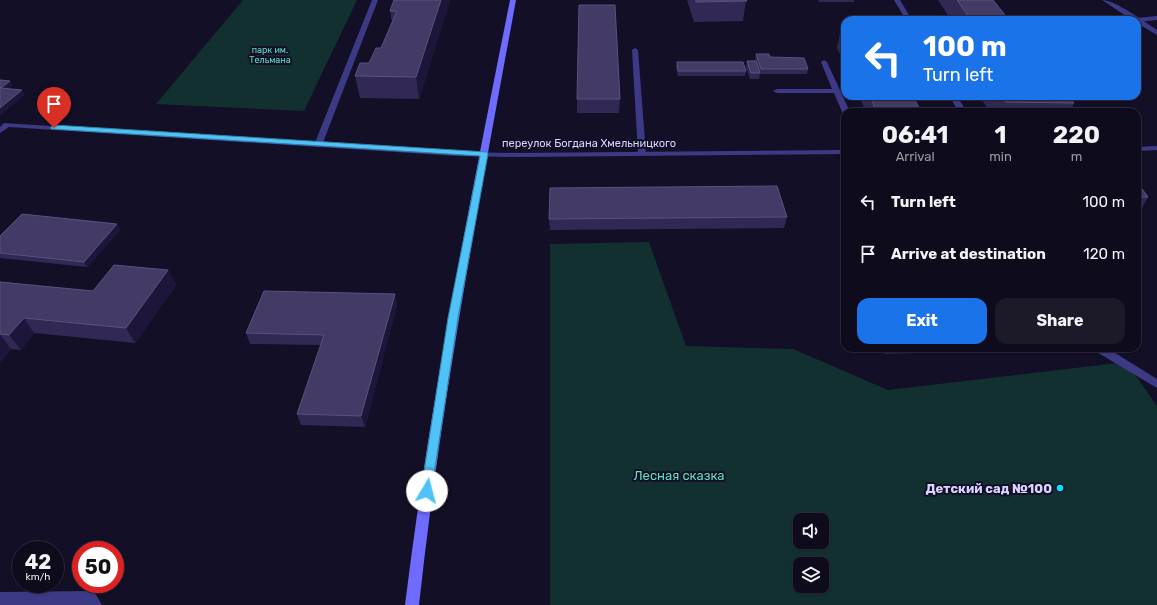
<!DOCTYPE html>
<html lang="en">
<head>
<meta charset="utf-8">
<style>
	body { margin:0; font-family:Rubik,sans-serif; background:#1c1929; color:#f1f3f6; height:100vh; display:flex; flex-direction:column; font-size:15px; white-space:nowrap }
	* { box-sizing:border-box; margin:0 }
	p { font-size:13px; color:#9b9ba3 }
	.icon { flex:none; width:22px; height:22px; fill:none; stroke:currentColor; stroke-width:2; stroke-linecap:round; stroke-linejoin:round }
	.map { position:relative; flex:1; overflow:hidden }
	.side { position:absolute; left:841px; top:108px; width:300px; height:244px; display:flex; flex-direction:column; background:#0e0b1c; border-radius:12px; box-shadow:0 1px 3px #0004,0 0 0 1px #2e2b3b }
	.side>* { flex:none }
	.top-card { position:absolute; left:841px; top:16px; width:300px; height:84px; border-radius:12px; box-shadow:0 1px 3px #0004,0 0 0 1px #2e2b3b; background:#1a73e8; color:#fff; overflow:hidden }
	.tools { position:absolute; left:793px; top:513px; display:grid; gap:8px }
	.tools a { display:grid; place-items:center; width:36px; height:36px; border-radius:8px; background:#0e0b1c; box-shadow:0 1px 3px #0004,0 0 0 1px #2e2b3b; font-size:20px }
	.speed { position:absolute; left:12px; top:541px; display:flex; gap:8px; font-size:20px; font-weight:700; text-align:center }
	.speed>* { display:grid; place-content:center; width:52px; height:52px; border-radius:50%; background:#0e0b1c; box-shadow:0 1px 3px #0004,0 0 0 1px #2e2b3b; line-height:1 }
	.speed small { font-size:10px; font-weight:400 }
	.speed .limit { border:6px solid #d22; background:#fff; color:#111 }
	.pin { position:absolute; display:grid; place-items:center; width:34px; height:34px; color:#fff; margin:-41px -17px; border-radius:50% 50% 50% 0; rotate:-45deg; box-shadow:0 0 4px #0007 }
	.pin .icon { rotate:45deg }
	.me { position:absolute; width:44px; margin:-22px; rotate:8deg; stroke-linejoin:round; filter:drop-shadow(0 0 3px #0008) }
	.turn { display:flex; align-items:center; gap:14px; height:84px; padding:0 16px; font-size:18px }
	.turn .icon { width:52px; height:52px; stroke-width:2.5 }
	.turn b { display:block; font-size:28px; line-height:34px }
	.eta { display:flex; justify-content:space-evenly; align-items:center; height:68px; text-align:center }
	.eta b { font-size:24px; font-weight:700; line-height:28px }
	.action { display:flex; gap:8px; margin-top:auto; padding:8px 16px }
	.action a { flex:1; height:46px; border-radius:12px; background:#1a73e8; color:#fff; font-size:16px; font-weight:700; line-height:46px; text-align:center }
	.action a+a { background:#1c1929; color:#f1f3f6 }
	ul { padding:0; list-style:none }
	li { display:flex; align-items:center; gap:12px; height:52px; padding:0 16px }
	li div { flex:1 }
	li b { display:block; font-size:15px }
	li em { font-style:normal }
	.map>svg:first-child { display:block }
	.green { fill:#12302f; fill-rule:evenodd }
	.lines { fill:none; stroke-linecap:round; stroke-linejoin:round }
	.service { fill:#3d3a85; fill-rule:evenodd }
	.minor { fill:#3d3a85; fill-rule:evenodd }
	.secondary { fill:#6f6bff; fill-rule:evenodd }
	.wall { fill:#312854 }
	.shaded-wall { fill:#1d163a }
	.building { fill:#433a66; stroke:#5a527e }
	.route { fill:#4fc3f7; stroke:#337fa1 }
	.poi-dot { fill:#00e5ff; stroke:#130f26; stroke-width:1.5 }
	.labels { text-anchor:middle; stroke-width:4; stroke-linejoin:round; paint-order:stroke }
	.far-park-label { font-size:9px; fill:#5fe0c0; stroke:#130f26 }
	.street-label { font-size:11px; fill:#d9d4ff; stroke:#130f26 }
	.near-park-label { font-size:13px; fill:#5fe0c0; stroke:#130f26 }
	.near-poi-label { font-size:13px; font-weight:bold; fill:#d9d4ff; stroke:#130f26; text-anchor:end }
</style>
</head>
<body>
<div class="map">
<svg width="1157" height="605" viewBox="0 0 1157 605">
	<rect width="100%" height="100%" fill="#130f26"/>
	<g class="green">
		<polygon points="243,0 357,0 304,111 156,104"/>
		<path d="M649,242L686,346L793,349L888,390L1126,362L1157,406V605H550V244ZM800,520H822V542H800ZM800,564H822V586H800Z"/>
	</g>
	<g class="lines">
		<g class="service">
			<polygon points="372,0 378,0 322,145 318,147 315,147 314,145"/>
			<polygon points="894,0 900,0 912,20 906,20"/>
			<polygon points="1157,16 1157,20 1137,22 1137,20 1134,20 1137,18"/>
			<polygon points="635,48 638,50 646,154 642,156 638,154 632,50"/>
			<polygon points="824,60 827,62 850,112 843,114 834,93 777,93 773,91 777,89 832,89 821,62"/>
			<polygon points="949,96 957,96 967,112 959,112"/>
			<polygon points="1094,348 1107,348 1157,379 1157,388 1095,351"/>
			<polygon points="90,591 95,593 102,605 0,605 0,592"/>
		</g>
		<g class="minor">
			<path d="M1102,0C1115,0 1145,22 1157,30V35L1137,23V20H1132Z"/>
			<polygon points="4,123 457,152 517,153 845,150 845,154 517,157 457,156 9,127 0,133 0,127"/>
			<polygon points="1157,146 1157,150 1137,151 1137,147"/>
		</g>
		<path class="secondary" d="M510,0H516C479,201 441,402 419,605H405C430,401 470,201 510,0Z"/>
	</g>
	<g class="wall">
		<polygon points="450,0 419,99 360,98 355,76 369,63 381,48 392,22 390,11"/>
		<polygon points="687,0 746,0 743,21 694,22"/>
		<polygon points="818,0 854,0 854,2 819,2"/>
		<polygon points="938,0 993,0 1009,20 951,20"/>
		<polygon points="840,34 845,34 845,65 837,48"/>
		<polygon points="756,54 808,69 807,74 760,74 759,79 750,79 746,67 747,61 757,64 755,59"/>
		<polygon points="677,62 746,71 745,76 678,76 676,67"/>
		<polygon points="859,96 913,96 920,110 920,112 866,112"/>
		<polygon points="984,96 1068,96 1074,103 1070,112 990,112 982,100"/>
		<polygon points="577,99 620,99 619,113 577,113"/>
		<polygon points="1137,182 1148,197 1142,208 1137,208"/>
		<polygon points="787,217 784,228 550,230 549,219"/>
		<polygon points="117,224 120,230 87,267 0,258 0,236"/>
		<polygon points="168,270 176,285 135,343 34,333 21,350 11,349 0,362 0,282 93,291"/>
		<polygon points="395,294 397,305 365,427 301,425 297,414 321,345 250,344 246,333"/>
		<polygon points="883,348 1032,348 1032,349 885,354"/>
	</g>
	<g class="shaded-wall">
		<polygon points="441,0 450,0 419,99 416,77"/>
		<polygon points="10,81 13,86 4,93 1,88"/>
		<polygon points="22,90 25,95 0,116 0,108"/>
		<polygon points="117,224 120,230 87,267 84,262"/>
		<polygon points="168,270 176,285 135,343 126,328"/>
		<polygon points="395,294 397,305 365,427 361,416"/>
		<polygon points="24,318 34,333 21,350 9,335"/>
		<polygon points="0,334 11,349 0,362"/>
	</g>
	<g class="building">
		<polygon points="394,0 441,0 416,77 355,76 360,63 369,63 376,48 381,48 397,11 390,11"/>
		<polygon points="696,0 746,0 747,1 696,2"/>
		<polygon points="957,0 993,0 1009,20 971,20"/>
		<polygon points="579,5 615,5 620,99 577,99"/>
		<polygon points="840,34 845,34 845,44"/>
		<polygon points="756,54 769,54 770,57 804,58 808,69 761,69"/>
		<polygon points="747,61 756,61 760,73 751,73"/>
		<polygon points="677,62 743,62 746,71 678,71"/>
		<polygon points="0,80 10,81 1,88 22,90 0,108"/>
		<polygon points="870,96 913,96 920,110 876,110"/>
		<polygon points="1001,96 1068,96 1074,103 1006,102"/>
		<polygon points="1137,182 1148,197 1137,197"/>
		<polygon points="777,186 787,217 549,219 550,188"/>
		<polygon points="22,214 117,224 84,262 0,253 0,236"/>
		<polygon points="114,265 168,270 126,328 24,318 9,335 0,334 0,282 93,291"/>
		<polygon points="264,291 395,294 361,416 297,414 324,335 246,333"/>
	</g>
	<polygon class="route" points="54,125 487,152 488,154 458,318 431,494 427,496 423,494 421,491 448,318 480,156 51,129 50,128"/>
	<circle class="poi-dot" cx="1060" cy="488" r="4"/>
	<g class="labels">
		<g class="far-park-label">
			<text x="270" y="53">парк им.<tspan x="270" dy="10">Тельмана</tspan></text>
		</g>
		<g class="street-label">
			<text x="589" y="147">переулок Богдана Хмельницкого</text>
		</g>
		<g class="near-park-label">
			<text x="679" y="480">Лесная сказка</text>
		</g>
		<g class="near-poi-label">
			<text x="1052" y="493">Детский сад №100</text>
		</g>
	</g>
</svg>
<div class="tools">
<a><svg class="icon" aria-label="sound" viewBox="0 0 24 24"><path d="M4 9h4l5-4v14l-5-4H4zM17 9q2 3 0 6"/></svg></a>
<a><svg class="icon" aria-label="layers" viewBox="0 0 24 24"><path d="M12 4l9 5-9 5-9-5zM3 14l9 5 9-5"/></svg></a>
</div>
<div class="speed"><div>42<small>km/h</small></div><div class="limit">50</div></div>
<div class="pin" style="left:54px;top:128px;background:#d93025"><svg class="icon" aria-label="arrive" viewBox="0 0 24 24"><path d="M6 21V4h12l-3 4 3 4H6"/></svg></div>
<svg class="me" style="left:427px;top:491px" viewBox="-20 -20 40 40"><circle r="19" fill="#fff"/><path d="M0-13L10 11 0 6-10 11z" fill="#4fc3f7"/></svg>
<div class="top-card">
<div class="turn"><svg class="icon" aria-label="left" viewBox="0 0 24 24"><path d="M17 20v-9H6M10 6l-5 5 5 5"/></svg><div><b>100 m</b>Turn left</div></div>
</div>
<section class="side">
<div class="eta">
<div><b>06:41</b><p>Arrival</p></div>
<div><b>1</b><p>min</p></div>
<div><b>220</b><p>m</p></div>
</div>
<ul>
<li><svg class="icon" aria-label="left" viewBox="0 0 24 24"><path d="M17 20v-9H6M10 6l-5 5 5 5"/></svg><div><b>Turn left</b></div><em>100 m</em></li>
<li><svg class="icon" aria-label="arrive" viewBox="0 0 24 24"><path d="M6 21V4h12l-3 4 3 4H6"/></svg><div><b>Arrive at destination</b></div><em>120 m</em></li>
</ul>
<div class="action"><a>Exit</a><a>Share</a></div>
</section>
</div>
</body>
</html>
